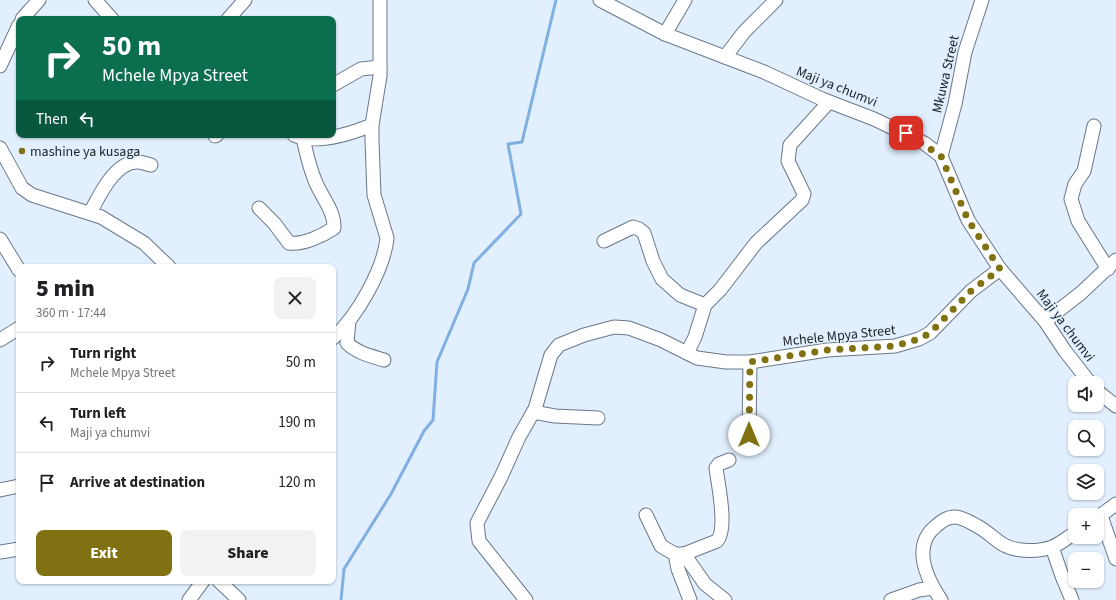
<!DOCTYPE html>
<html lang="en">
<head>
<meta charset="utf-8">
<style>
	body { margin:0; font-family:"Source Sans 3",sans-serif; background:#f2f2f2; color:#202124; height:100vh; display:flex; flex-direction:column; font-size:15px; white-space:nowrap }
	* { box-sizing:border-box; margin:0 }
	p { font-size:13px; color:#757577 }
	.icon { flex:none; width:22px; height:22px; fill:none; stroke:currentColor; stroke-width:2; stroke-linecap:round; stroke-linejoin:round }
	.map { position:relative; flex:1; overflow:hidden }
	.side { position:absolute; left:16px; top:264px; width:320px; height:320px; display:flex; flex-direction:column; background:#fff; border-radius:8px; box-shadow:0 1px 3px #0004 }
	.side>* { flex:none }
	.top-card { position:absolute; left:16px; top:16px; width:320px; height:122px; border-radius:8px; box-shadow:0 1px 3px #0004; background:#0b6e4f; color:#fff; overflow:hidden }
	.controls { position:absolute; left:1068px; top:376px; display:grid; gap:8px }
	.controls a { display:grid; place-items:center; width:36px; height:36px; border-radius:8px; background:#fff; box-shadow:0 1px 3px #0004; font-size:20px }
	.pin { position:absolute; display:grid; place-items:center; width:34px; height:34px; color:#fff; margin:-17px; border-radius:8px; box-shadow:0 2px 6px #0006 }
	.me { position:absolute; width:44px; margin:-22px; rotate:0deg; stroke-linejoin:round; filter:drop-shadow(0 0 3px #0008) }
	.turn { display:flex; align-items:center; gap:14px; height:84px; padding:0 20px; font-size:18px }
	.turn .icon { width:52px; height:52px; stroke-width:2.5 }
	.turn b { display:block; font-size:28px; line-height:34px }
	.then { display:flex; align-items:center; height:38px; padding:0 20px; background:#0003; gap:8px; font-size:15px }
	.round { display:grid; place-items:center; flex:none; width:42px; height:42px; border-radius:8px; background:#f2f2f2 }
	.head { display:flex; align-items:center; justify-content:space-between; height:68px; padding:0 20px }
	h1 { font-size:24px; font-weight:800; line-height:30px }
	.cta { display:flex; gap:8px; margin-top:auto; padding:8px 20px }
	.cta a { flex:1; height:46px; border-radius:8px; background:#807213; color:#fff; font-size:16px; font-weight:800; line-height:46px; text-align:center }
	.cta a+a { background:#f2f2f2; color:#202124 }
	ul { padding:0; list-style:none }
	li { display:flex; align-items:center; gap:12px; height:60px; padding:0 20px; border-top:1px solid #e0e0e0 }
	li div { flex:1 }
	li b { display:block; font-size:15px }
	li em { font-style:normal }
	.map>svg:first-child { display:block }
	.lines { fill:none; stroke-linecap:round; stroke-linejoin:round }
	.stream { stroke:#80afe1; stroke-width:3 }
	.minor-casing { stroke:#697889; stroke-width:15 }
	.minor { stroke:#fff; stroke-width:13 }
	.route { stroke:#807213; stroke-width:7; stroke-dasharray:0 12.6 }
	.poi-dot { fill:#807213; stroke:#e2effe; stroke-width:1.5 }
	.labels { text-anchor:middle; stroke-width:3; stroke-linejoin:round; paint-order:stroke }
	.street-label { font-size:14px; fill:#1b2128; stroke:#e2effe }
	.poi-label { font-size:14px; fill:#1b2128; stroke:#e2effe; text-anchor:start }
</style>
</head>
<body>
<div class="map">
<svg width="1116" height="600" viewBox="0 0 1116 600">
	<rect width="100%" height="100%" fill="#e2effe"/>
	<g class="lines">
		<polyline class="stream" points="341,600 344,569 391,494 424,431 433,420 437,362 468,289 474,263 521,214 508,144 522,142 556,0"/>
		<g class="minor-casing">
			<g id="minor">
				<polyline points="95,0 112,19"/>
				<polyline points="600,0 665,34 764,72 822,99 874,119 924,143 941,156 968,220 1000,269 1045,321 1065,351 1090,383"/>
				<polyline points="22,19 39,0"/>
				<polyline points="228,19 245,0"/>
				<polyline points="665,34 685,0"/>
				<polyline points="725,57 744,32 776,0"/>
				<polyline points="0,66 19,25"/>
				<polyline points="333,85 361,69 380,67"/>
				<polyline points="1094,126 1084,171 1075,184 1071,199 1078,221 1108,269"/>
				<path d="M294,135C317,145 350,134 372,125"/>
				<polyline points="215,136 217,135"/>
				<polyline points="0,148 22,188 32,195 101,217 144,243 169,267"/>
				<polyline points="941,156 955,104 965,52 982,0"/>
				<path d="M259,208L274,223L289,243C303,245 322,236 334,228C335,210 319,194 314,178C309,165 306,152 303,138"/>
				<path d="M90,213C99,196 115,161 138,162C142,162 147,164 151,165"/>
				<polyline points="0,239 19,270"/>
				<polyline points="604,241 633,227 639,229 644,233 653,261 662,279 680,295 705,305 720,290 756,243 802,200 804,194 788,161 790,145 829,102"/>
				<path d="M349,321L347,343C357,353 371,356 384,360"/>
				<polyline points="1045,321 1081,293 1116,260"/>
				<path d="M333,338C357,317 384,269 387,238L374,195L372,140V125L380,76V0"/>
				<polyline points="0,340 19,328"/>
				<polyline points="687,353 695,337 705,305"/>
				<polyline points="1097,391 1116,406"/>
				<polyline points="533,412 555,416 598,418"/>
				<polyline points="749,435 750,362"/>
				<polyline points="0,490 19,486"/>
				<polyline points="646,515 661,546 675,554 678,569 690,600"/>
				<polyline points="1101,516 1116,559"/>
				<polyline points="1097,518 1116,504"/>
				<polyline points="1052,547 1062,576 1072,600"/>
				<polyline points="0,552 19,549"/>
				<polyline points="675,554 684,554 705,584 725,600"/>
				<path d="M684,554L717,541C728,529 718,484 716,468L719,464L729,460"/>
				<polyline points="219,581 239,600"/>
				<polyline points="189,600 203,581"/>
				<polyline points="526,600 479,541 477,523 501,477 519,437 535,409 551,355 559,345 584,335 614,327 629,328 661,340 697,358 726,362 750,362 827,350 895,346 919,339 930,333 971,291 1000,269"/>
				<polyline points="891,600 919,590 933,588"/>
				<path d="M941,600C927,579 911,546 936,526C942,521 947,517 955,517C962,517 970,522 977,526C987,531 995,540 1004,545C1017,552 1038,552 1052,547C1060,544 1068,537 1075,533"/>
			</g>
		</g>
		<use href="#minor" class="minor"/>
	</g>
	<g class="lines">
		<polyline class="route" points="749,435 750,362 827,350 895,346 919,339 930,333 971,291 1000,269 968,220 941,156 906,133"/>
	</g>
	<circle class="poi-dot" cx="22" cy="151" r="4"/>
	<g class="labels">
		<g class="street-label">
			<text transform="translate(945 74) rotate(-77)" y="5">Mkuwa Street</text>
			<text transform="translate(837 86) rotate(22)" y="5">Maji ya chumvi</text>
			<text transform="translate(1066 325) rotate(53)" y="5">Maji ya chumvi</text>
			<text transform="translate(839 335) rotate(-6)" y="5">Mchele Mpya Street</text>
		</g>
		<g class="poi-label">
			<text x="30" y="156">mashine ya kusaga</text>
		</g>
	</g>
</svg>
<div class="controls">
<a><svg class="icon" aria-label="sound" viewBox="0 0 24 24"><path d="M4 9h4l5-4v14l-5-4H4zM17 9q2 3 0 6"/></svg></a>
<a><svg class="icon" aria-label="search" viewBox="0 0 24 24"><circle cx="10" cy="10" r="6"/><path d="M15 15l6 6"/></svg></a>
<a><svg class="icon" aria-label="layers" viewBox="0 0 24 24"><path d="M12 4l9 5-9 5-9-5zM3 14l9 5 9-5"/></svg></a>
<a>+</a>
<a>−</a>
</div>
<div class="pin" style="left:906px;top:133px;background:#d93025"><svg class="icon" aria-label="arrive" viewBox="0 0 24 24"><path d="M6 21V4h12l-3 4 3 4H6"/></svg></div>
<svg class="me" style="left:749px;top:435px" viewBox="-20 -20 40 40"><circle r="19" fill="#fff"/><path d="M0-13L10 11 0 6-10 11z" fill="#807213"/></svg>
<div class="top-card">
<div class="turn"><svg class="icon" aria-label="right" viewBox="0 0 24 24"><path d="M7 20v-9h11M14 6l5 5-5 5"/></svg><div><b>50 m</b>Mchele Mpya Street</div></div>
<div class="then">Then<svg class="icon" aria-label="left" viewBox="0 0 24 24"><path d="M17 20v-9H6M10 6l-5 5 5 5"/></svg></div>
</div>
<section class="side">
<div class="head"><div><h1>5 min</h1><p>360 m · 17:44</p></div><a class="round"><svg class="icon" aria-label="close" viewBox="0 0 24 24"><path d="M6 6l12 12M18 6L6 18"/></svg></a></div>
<ul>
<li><svg class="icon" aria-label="right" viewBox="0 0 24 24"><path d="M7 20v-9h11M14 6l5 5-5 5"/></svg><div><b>Turn right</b><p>Mchele Mpya Street</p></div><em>50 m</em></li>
<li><svg class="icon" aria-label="left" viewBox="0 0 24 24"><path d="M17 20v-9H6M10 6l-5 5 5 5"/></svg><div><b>Turn left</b><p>Maji ya chumvi</p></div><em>190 m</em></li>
<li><svg class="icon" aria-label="arrive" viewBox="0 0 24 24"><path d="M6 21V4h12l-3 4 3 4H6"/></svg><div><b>Arrive at destination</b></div><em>120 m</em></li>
</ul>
<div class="cta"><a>Exit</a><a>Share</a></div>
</section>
</div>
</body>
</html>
